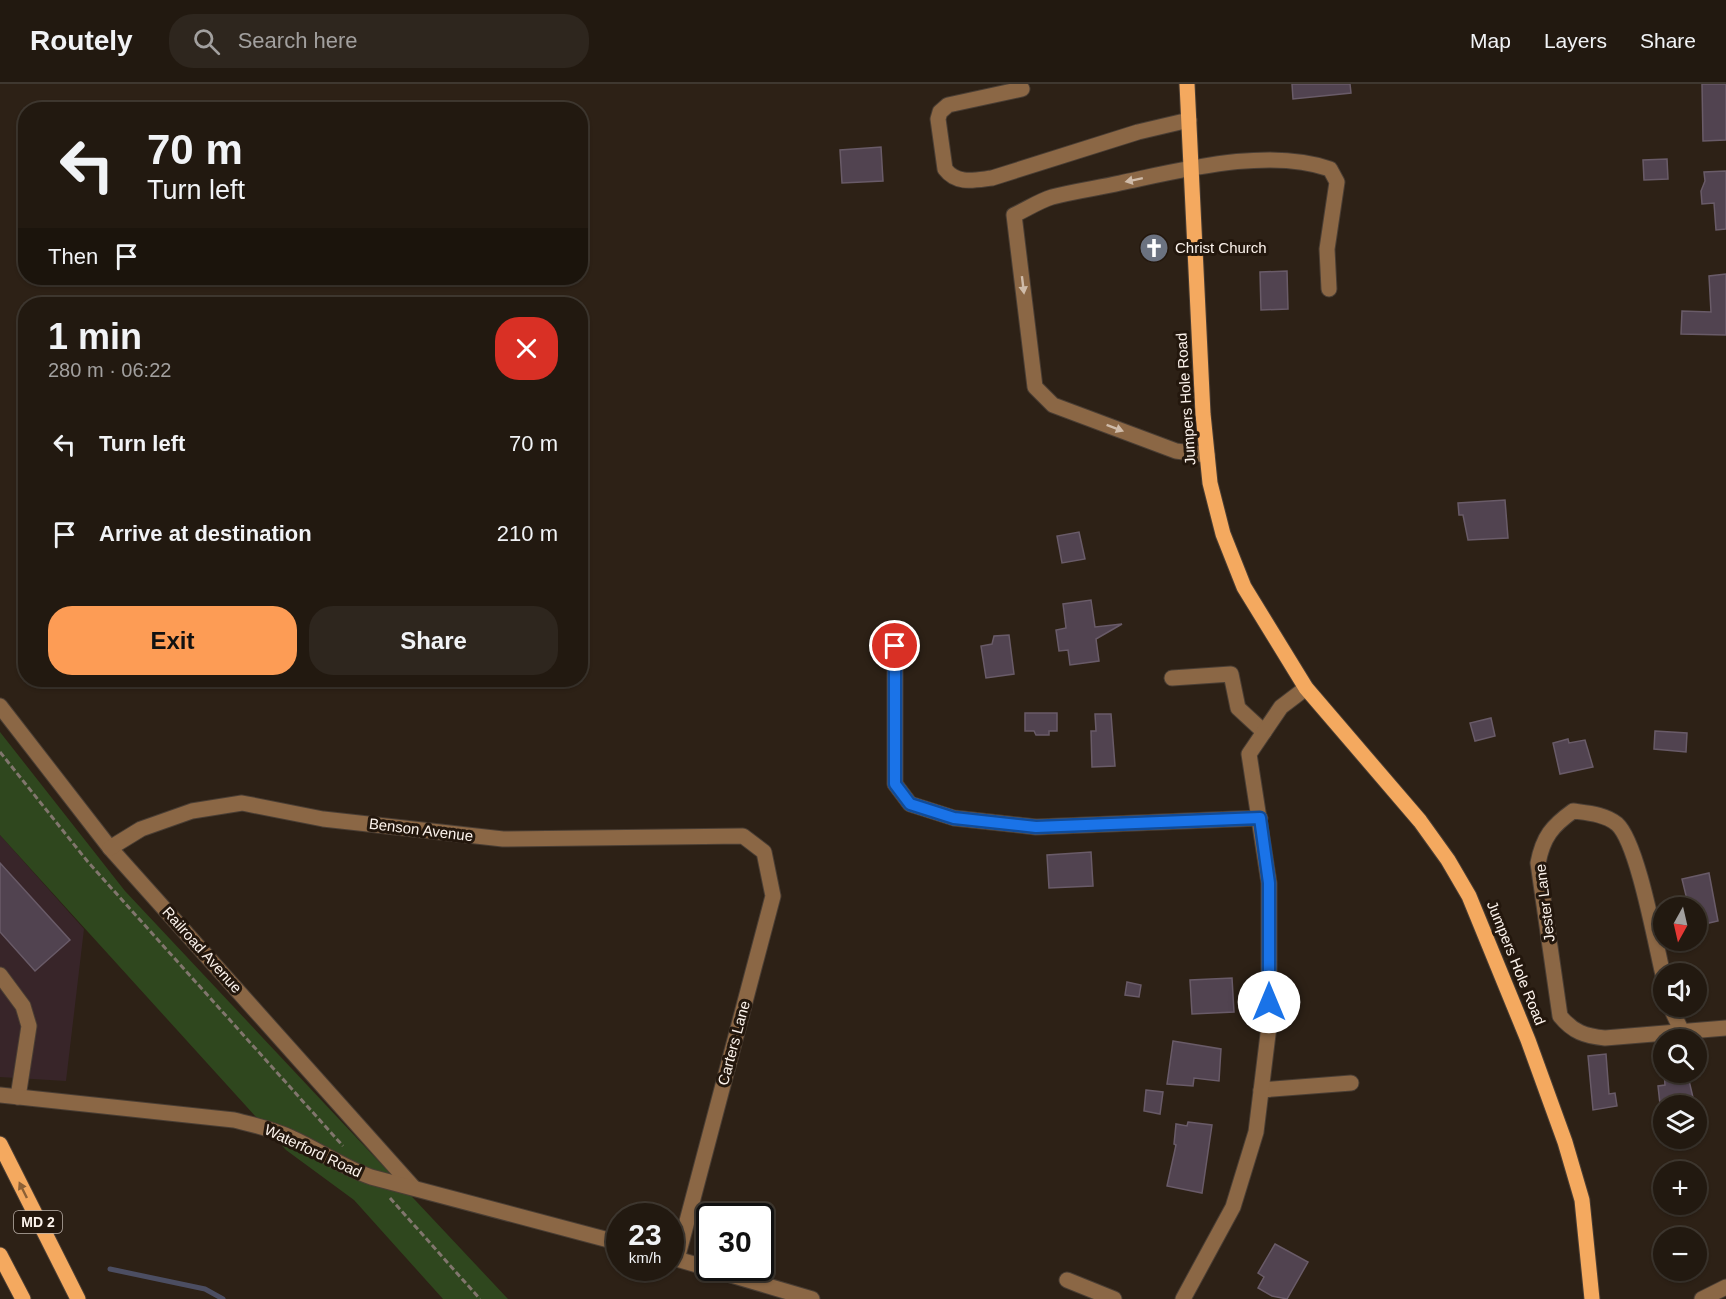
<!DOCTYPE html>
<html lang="en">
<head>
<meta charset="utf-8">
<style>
	body { margin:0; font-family:Arial,sans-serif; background:#2e261e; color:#f1f3f6; height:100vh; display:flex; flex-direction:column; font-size:22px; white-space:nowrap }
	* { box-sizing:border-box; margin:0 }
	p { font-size:20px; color:#a2a09f }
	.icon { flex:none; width:33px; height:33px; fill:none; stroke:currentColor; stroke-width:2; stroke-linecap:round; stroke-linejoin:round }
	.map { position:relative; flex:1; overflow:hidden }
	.details { position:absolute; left:18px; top:213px; width:570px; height:390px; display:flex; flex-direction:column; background:#221910; border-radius:24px; box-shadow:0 2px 4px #0004,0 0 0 2px #3f3830 }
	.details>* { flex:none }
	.banner { position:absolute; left:18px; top:18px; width:570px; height:183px; border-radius:24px; box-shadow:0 2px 4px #0004,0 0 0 2px #3f3830; background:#221910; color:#f1f3f6; overflow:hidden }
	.needle { width:39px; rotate:188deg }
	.tools { position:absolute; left:1653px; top:813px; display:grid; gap:12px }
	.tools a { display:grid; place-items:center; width:54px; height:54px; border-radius:50%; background:#221910; box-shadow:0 2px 4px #0004,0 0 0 2px #3f3830; font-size:30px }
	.speed { position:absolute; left:606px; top:1119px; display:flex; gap:12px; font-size:30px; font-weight:700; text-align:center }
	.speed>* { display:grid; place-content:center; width:78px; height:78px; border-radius:50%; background:#221910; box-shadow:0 2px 4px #0004,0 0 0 2px #3f3830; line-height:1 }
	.speed small { font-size:15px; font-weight:400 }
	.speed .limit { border:3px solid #111; border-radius:9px; background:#fff; color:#111 }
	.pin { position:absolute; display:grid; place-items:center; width:51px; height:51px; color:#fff; margin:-26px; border:3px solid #fff; border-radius:50%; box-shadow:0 2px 6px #0007 }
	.me { position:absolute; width:66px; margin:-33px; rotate:0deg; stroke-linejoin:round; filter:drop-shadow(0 0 4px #0008) }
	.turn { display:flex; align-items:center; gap:21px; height:126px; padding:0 30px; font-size:27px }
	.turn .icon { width:78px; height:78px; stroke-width:2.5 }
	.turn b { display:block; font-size:42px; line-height:51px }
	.then { display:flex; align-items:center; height:57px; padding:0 30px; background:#0003; gap:12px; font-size:22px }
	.round { display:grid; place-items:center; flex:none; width:63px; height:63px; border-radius:24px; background:#2e261e }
	.summary { display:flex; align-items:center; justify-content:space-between; height:102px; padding:0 30px }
	h1 { font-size:36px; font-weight:700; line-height:45px }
	.primary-button { display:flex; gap:12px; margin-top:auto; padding:12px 30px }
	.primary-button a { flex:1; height:69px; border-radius:24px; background:#fd9c55; color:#111; font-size:24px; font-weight:700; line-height:69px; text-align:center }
	.primary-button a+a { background:#2e261e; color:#f1f3f6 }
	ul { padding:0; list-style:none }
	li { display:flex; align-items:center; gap:18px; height:90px; padding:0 30px }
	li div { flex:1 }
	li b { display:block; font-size:22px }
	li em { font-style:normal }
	header { display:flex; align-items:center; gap:36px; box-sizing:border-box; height:84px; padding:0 30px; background:#221910; border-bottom:2px solid #3f3830 }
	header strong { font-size:28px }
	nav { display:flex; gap:33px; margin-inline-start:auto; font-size:21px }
	.search { width:420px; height:54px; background:#2e261e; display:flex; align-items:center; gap:15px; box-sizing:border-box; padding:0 21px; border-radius:24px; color:#a2a09f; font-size:22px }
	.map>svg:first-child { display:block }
	.commercial { fill:#382529 }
	.green { fill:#2f471e }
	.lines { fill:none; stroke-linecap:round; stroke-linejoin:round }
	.stream { stroke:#4c4e62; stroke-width:5 }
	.building { fill:#514350; stroke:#695b68; stroke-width:1.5 }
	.minor-casing { stroke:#4a3e34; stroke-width:17 }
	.major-casing { stroke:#4a3e34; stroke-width:17 }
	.path { stroke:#81766d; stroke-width:3; stroke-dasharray:6 3; stroke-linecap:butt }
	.minor { stroke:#8b6745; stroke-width:15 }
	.major { stroke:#f4a95f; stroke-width:15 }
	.oneway { fill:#cfbba9 }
	.oneway2 { fill:#8c6036 }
	.route-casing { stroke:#114b97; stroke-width:15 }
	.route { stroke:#1a73e8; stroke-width:10 }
	.labels { text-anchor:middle; stroke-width:6; stroke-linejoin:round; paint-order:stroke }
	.shield { fill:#23170d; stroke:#bbb1a9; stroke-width:1.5 }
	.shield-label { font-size:14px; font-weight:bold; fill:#fcf3ec }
	.poi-label { font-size:15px; fill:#fcf3ec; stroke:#23170d; text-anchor:start }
	.street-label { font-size:15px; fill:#fcf3ec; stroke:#23170d }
</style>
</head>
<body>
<header>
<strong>Routely</strong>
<div class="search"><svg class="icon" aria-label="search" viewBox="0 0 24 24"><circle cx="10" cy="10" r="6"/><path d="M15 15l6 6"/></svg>Search here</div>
<nav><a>Map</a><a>Layers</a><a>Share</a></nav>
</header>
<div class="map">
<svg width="1726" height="1215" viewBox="0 0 1726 1215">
	<rect width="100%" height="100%" fill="#2d2116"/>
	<polygon class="commercial" points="0,751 84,845 66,997 0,993"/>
	<polygon class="green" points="0,648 125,807 508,1215 443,1215 354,1116 286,1066 0,751"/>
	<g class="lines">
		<polyline class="stream" points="110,1185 205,1205 223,1215"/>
	</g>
	<g class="building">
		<polygon points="1292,0 1350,0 1351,9 1293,15"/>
		<polygon points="1702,0 1726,0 1726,56 1703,57"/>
		<polygon points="881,63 883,97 842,99 840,66"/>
		<polygon points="1667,75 1668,95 1644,96 1643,76"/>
		<polygon points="1726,87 1726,145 1716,146 1714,119 1702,120 1701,107 1705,97 1704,88"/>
		<polygon points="1287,187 1288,225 1261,226 1260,188"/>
		<polygon points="1726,190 1726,251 1681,250 1682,227 1711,228 1709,192"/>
		<polygon points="1505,416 1508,454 1468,456 1463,431 1459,431 1458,419"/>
		<polygon points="1079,448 1085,475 1062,479 1057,452"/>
		<polygon points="1091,516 1095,543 1122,540 1096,555 1099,577 1070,581 1068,566 1059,567 1056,546 1066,544 1063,520"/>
		<polygon points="1009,551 1014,590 986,594 981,562 992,560 994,552"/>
		<polygon points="1025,629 1057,629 1057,647 1049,647 1049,651 1036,651 1034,647 1025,647"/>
		<polygon points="1095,630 1111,630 1115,682 1092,683 1091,647 1096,647"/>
		<polygon points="1491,634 1495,652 1475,657 1470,639"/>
		<polygon points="1655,647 1687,649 1686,668 1654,665"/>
		<polygon points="1568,655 1569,659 1585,656 1593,683 1560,690 1553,659"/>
		<polygon points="1091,768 1093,802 1049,804 1047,771"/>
		<polygon points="0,779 70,856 35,887 0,848"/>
		<polygon points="1709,789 1718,837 1696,842 1696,824 1689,824 1682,795"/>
		<polygon points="1232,894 1234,928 1192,930 1190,896"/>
		<polygon points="1127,898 1141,901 1139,913 1125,911"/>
		<polygon points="1173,957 1221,965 1219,997 1194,994 1193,1002 1167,1000"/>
		<polygon points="1606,970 1609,1010 1615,1009 1617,1022 1593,1026 1588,972"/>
		<polygon points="1664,988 1687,988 1695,1022 1660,1020 1658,1002 1665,1001"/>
		<polygon points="1146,1006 1163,1008 1160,1030 1144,1027"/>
		<polygon points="1188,1038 1212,1041 1202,1109 1167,1102 1176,1061 1174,1060 1176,1040 1187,1042"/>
		<polygon points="1275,1160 1308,1178 1287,1215 1272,1212 1258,1204 1264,1193 1258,1189"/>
	</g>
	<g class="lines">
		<g class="minor-casing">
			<g id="minor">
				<path d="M1022,5L948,21L940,28L938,35L945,85C957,101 975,96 992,94L1138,48L1189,36"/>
				<path d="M1207,371L1176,367L1053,321L1035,303L1014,131C1027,125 1039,117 1052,113C1074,107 1098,104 1120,99C1182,86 1269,63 1330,85L1337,98L1327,165L1329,205"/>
				<polyline points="895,562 895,700 910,720 954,734 1036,743 1260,734"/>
				<polyline points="1172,594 1231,590 1238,624 1264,648"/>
				<polyline points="0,622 110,764 413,1103"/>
				<polyline points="110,764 141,745 192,727 242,719 323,735 503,755 743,752 764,768 773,812 677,1175"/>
				<polyline points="0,891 23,922 29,942 18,1013"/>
				<path d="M1664,895C1656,863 1638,759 1617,740C1605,730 1588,729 1573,727C1552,742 1543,753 1538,779L1560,932C1573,948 1585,952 1605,954L1726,944"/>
				<polyline points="1670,922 1682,948"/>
				<polyline points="1261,1006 1351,999"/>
				<path d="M0,1011L234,1036C254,1041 273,1045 292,1054C319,1066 342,1083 371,1093L620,1159"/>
				<polyline points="670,1173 812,1215"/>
				<polyline points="1067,1196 1114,1215"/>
				<polyline points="1183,1215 1233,1123 1256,1048 1269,942 1269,799 1249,670 1281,623 1306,604"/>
				<polyline points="1702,1215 1726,1203"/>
			</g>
		</g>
		<g class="major-casing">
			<g id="major">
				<polyline points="1187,0 1203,330 1210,399 1223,450 1244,503 1306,604 1420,737 1448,776 1469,812 1528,956 1565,1058 1582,1116 1592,1215"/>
				<polyline points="0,1060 78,1215"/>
				<polyline points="0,1171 23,1215"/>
			</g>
		</g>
		<g class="path">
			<polyline points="0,668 88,778 343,1062"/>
			<polyline points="390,1114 480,1215"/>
		</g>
		<use href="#minor" class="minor"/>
		<use href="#major" class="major"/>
	</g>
	<defs><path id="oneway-solid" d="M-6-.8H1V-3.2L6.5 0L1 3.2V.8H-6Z" transform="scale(1.5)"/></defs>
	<g class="oneway">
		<use href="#oneway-solid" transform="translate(1134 96) rotate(168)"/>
		<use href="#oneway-solid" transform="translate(1023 201) rotate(83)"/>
		<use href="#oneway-solid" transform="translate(1115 344) rotate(21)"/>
	</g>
	<use class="oneway2" href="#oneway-solid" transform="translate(23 1106) rotate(-116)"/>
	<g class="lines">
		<g class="route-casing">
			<polyline id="route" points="895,562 895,700 910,720 954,734 1036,743 1260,734 1269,799 1269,918"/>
		</g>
		<use href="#route" class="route"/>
	</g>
	<defs>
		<g id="church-disc" transform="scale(1.5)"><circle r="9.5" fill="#6b7280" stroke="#23170d"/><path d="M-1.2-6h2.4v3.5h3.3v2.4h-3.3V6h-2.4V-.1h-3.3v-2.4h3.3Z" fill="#fff"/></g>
	</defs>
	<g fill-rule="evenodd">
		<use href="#church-disc" x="1154" y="164"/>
	</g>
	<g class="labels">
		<rect class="shield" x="14" y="1127" width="48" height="22" rx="4.5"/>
		<g class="shield-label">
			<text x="38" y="1143">MD 2</text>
		</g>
		<g class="poi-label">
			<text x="1175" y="169">Christ Church</text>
		</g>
		<g class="street-label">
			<text transform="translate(1186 315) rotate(-94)" y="5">Jumpers Hole Road</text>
			<text transform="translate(421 746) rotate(7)" y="5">Benson Avenue</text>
			<text transform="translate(1545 819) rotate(-97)" y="5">Jester Lane</text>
			<text transform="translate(202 866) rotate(48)" y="5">Railroad Avenue</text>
			<text transform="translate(1516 879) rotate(68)" y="5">Jumpers Hole Road</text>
			<text transform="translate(734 959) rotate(-75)" y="5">Carters Lane</text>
			<text transform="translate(313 1067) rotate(25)" y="5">Waterford Road</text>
		</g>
	</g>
</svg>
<div class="tools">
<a><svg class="needle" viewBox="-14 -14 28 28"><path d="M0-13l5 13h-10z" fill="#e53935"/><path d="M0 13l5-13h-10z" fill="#a2a09f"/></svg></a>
<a><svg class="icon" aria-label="sound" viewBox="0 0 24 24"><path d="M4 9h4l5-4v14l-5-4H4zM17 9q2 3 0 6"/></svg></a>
<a><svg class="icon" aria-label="search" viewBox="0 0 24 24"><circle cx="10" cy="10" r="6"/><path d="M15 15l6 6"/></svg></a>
<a><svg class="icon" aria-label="layers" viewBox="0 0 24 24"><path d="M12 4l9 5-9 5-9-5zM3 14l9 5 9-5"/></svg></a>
<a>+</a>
<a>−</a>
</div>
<div class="speed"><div>23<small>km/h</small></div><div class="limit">30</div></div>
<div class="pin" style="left:895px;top:562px;background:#d93025"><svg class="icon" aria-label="arrive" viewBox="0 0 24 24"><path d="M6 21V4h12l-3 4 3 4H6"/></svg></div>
<svg class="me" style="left:1269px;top:918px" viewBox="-20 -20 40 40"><circle r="19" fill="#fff"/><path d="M0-13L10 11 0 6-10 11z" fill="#1a73e8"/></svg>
<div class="banner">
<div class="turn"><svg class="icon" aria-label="left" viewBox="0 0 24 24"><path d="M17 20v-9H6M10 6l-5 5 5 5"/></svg><div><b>70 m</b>Turn left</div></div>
<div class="then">Then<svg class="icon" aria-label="arrive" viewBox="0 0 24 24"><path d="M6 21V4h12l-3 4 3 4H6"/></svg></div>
</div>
<section class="details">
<div class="summary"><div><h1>1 min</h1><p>280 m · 06:22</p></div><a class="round" style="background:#d93025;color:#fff"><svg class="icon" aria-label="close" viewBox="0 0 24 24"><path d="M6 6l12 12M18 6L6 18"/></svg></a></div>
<ul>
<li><svg class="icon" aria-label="left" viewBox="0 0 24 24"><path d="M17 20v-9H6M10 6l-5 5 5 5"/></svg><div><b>Turn left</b></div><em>70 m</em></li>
<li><svg class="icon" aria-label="arrive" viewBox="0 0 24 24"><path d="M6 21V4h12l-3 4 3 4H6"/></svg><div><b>Arrive at destination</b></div><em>210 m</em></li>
</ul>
<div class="primary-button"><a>Exit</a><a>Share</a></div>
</section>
</div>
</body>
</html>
